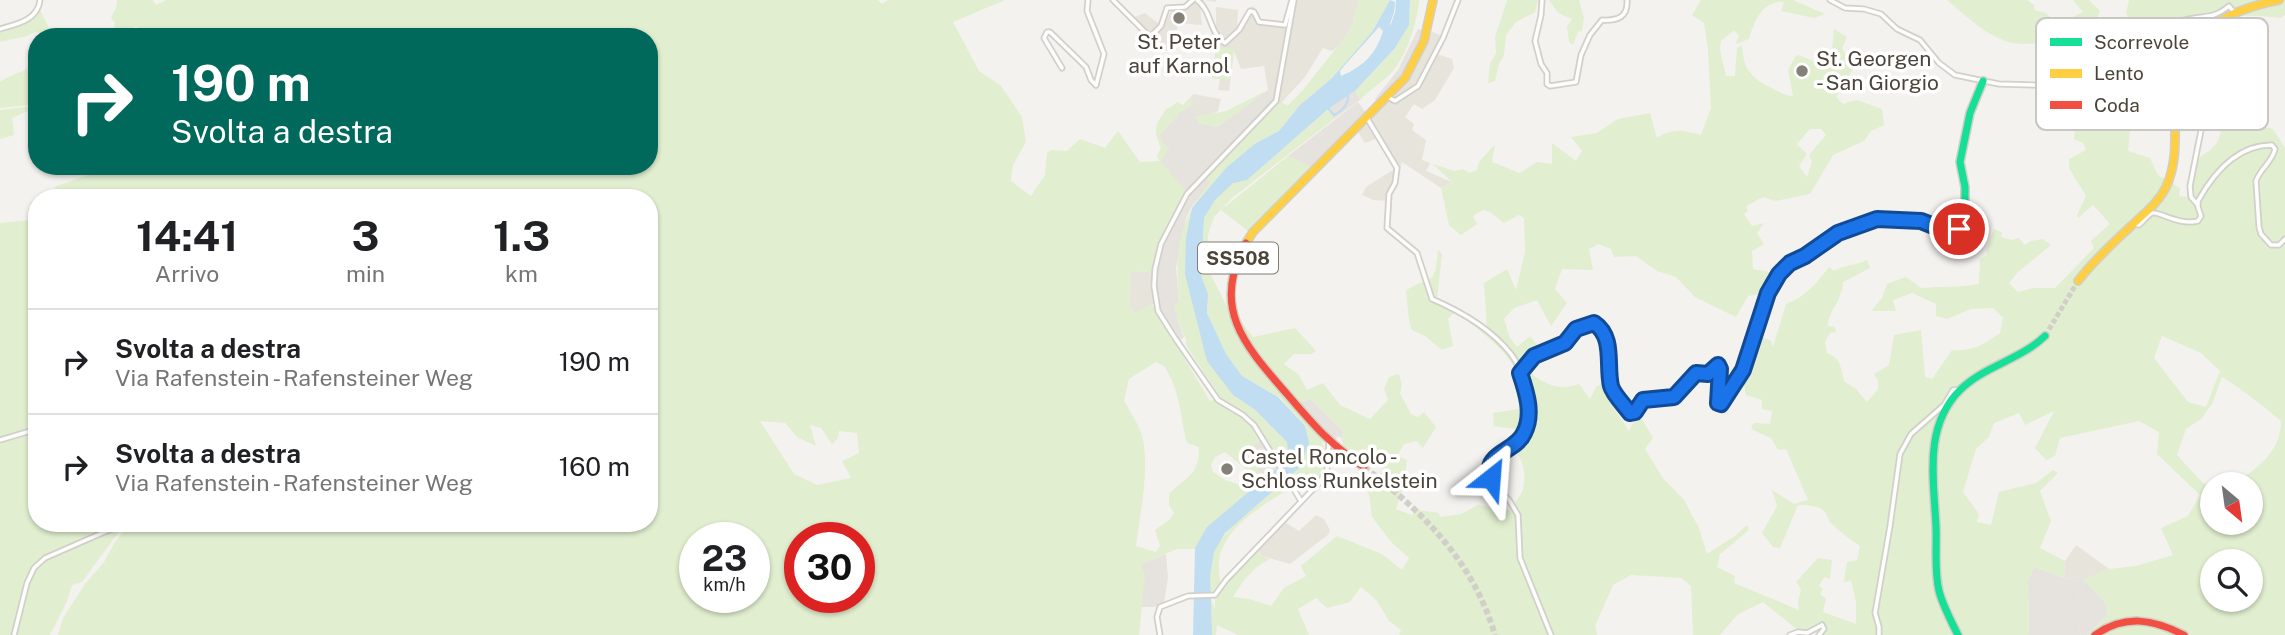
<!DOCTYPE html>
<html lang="it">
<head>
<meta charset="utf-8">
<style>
	body { margin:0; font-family:"Public Sans",sans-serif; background:#f6f6f6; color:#202124; height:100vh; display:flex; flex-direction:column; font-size:26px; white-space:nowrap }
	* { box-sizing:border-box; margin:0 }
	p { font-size:23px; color:#757577 }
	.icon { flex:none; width:38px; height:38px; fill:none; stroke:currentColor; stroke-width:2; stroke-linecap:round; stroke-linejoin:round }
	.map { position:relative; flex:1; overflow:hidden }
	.sheet { position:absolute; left:28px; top:189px; width:630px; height:343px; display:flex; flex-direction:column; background:#fff; border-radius:28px; box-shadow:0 2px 5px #0004 }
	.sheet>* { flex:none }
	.hud { position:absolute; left:28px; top:28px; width:630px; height:147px; border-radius:28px; box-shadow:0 2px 5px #0004; background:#00695c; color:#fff; overflow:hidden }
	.needle { width:46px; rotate:151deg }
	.buttons { position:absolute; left:2200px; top:472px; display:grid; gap:14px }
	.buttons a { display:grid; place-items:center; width:63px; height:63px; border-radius:50%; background:#fff; box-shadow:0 2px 5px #0004; font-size:35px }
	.speed { position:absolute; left:679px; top:522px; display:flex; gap:14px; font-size:35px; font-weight:700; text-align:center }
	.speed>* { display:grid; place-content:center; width:91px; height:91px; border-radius:50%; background:#fff; box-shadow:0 2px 5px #0004; line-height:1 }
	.speed small { font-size:18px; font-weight:400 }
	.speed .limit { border:10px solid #d22; background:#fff; color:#111 }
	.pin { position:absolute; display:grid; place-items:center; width:60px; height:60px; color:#fff; margin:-30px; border:4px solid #fff; border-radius:50%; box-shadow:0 2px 7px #0007 }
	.me { position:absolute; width:77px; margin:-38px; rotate:28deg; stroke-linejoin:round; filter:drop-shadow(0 0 5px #0008) }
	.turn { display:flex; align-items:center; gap:24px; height:147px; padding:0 28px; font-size:32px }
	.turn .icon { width:91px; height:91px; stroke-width:2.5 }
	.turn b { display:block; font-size:49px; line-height:60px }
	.eta { display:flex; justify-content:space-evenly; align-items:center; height:119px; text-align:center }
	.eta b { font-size:42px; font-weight:700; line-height:49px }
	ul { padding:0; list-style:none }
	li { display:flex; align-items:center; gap:21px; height:105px; padding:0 28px; border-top:2px solid #e0e0e0 }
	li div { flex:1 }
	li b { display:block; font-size:26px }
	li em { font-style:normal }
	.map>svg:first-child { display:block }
	.residential { fill:#e7e4dc }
	.industrial { fill:#e6e2de }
	.green { fill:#e1eecf; fill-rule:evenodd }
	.parking { fill:#e6e3df }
	.water { fill:#c0ddf1; fill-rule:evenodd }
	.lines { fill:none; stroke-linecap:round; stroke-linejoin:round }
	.stream { stroke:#c0ddf1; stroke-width:2 }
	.river { stroke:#c0ddf1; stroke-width:8 }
	.secondary-tunnel { stroke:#d2cfca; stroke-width:5; stroke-dasharray:5 2.5; stroke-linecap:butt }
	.primary-tunnel { stroke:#d2cfca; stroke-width:6; stroke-dasharray:6 3; stroke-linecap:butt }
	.street-casing { stroke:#d2d0cb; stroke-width:7 }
	.fast-casing { stroke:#d3cfc5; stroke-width:10 }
	.slow-casing { stroke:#d3cfc5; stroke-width:10 }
	.jam-casing { stroke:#d3cfc5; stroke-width:10 }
	.street { stroke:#fdfdfc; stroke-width:3.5 }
	.fast { stroke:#16e098; stroke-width:7 }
	.slow { stroke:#ffcf43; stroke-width:7 }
	.jam { stroke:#f24e42; stroke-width:7 }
	.route-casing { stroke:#114b97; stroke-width:18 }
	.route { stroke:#1a73e8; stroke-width:12 }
	.poi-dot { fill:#868178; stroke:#fff; stroke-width:2.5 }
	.labels { text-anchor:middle; stroke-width:7; stroke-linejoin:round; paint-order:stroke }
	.shield { fill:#fff; stroke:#817c74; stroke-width:2 }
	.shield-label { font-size:19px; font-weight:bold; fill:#4b4439 }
	.poi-label { font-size:21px; fill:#4b4439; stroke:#fff; text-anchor:start }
	.key { fill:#fff; stroke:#c9c7c4; stroke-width:2 }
	.key-label { font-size:19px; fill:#4b4439 }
</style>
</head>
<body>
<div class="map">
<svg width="2285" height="635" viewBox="0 0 2285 635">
	<rect width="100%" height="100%" fill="#f4f2ee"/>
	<g class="residential">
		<polygon points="1191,0 1216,0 1216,2 1205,0 1200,5 1202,25 1177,23 1177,36 1172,38 1172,49 1158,53 1157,38 1150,35 1132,18 1145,13 1159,24 1165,24 1172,7 1185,4"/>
		<polygon points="1289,0 1359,0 1353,23 1341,44 1332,51 1323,48 1305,77 1281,103 1276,101 1268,90 1264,66 1241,69 1234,51 1229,91 1218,90 1220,79 1212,78 1216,47 1216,7 1238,10 1237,29 1249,8 1254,6 1259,21 1284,24"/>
		<polygon points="1428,30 1445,37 1437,54 1452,59 1454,68 1435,100 1422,109 1414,104 1405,117 1414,124 1412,130 1426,140 1422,160 1430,163 1426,171 1452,182 1441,188 1402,162 1390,201 1373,200 1362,195 1366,187 1396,168 1378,138 1365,143 1356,129 1380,105"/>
		<polygon points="1193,94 1221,99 1218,111 1209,115 1195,117 1190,106"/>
		<polygon points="1154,271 1156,303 1135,313 1129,306 1131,272"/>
		<polygon points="1261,438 1278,467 1263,480 1248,451"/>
		<polygon points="1316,515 1324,519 1330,530 1329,534 1290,564 1262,556 1256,549 1283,521 1299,531"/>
		<polygon points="2076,545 2109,569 2084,580 2064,578 2065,561"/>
	</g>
	<g class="industrial">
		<polygon points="1268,90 1276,101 1210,183 1191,208 1186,218 1176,268 1179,303 1156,303 1154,271 1160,161 1169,149 1158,137 1180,112 1190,106 1199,123 1217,127"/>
		<polygon points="1355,91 1360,100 1334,119 1327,110"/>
		<polygon points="1358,102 1366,113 1323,161 1320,158 1311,167 1288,156"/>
		<polygon points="1310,399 1344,432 1341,438 1338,436 1335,441 1296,403"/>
		<polygon points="1166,554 1168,578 1164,603 1154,607 1142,607 1141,564"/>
		<polygon points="2034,567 2064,578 2084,580 2077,599 2077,618 2081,635 2029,635 2028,580"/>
	</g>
	<g class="green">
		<path d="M117,0H153L156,5L166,0H878L882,4L888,0H1005L953,22L979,71L1001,86L1022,117L1026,142L1013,165L1011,181L1031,196L1045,175L1047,153L1051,150L1067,151L1080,139L1105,148L1118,131L1140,162L1159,161L1157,155L1161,148C1152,127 1155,126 1167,108H1170L1177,102L1183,105L1193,94L1190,106L1180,112L1158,137L1169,149L1160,161L1187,192L1161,244L1154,271L1131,272L1129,306L1135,313L1151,304L1154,307L1210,401L1215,400L1225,408L1249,422L1261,438L1248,451L1263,480L1207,528L1195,549H1177L1141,564L1145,575L1139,635H58L63,618L85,584L104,562L115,542L131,523H649V198H50L56,186L94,173L102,166H649V37H140L137,26L124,32L119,37H113L115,23L111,18L116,8ZM1156,362L1164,366C1180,390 1180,415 1187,443L1199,447C1199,477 1187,475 1169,494V505L1174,513L1169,520L1155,530L1160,546L1156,552L1136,546C1140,514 1148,479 1144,446C1143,430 1132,415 1124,401L1129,379ZM760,421L785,423L797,437L816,446L810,425L821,428L832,444L838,438L839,431L857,433L859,453L842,461L851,478L817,485L794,474ZM1225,452L1248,471L1251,479L1240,485L1225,480L1213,472L1211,465L1215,457ZM695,537H754V597H695ZM800,537H859V597H800Z"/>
		<path d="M1359,0H1390L1372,32L1332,78L1300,105L1279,131L1256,143L1192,208L1185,274L1233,395L1254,409L1288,443L1289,458L1282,464L1251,417L1224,403L1186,345V339L1178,322L1174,303L1179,302C1175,250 1177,226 1209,183L1207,173L1276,101L1288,105L1302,91L1346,36L1353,23Z"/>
		<path d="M1410,0H1419C1418,21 1405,61 1389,75C1380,84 1368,91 1360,100L1355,91L1395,48L1409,25Z"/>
		<polygon points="1507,0 1538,0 1535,12 1516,22 1506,35 1504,55 1499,64 1495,81 1488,83 1490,64 1496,53 1495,37"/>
		<polygon points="1549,0 1579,0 1584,18 1582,31 1578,32 1573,45 1569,42 1567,27 1572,19 1558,13"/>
		<path d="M1701,0H1793L1825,14L1814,18L1781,11L1784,2C1762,0 1754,22 1749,39L1736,44L1739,36L1734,30L1721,41C1718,53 1724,63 1726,76H1735L1737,48L1742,45C1743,69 1751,78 1772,88C1780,92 1785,96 1793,96L1788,70L1795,57L1798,55L1821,64L1831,58L1834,29L1847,37L1842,48L1846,56L1856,57L1852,71L1836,97L1843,104L1857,100L1882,109L1884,125L1871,131L1864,141L1833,155L1810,194L1776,201L1763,197L1746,206L1748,211L1744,214L1752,226L1764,223L1757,233L1764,244L1752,251L1753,269L1774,273L1776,291L1748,296L1736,317L1695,297L1676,277L1657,271L1636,256L1614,257L1611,249L1598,244L1589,249L1593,270L1562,269L1555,289L1567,303L1551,326L1537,300L1514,308L1504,319L1510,338L1517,347L1530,336L1542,351L1529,362L1530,373C1547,385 1558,391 1579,384L1590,399L1596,387L1612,377L1614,390L1623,398L1613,407L1629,431L1638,412L1653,438L1645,449L1662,477L1684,500L1699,528L1707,554L1735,536L1747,525L1749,530L1720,554L1717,567L1735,576L1734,583L1799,610L1798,601L1801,589L1796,582L1818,558L1832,560L1830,579L1824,577L1819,586L1823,589L1820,594L1826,599L1823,612L1856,624V602L1851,581L1844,582L1847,562L1857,560L1860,546C1852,541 1836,529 1830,522C1829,521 1826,513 1825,512C1818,505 1807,505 1798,505L1780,548L1773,547L1762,533L1777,506L1772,490L1794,504L1808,500L1786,449L1778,450L1771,438L1753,430L1751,426L1755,423L1770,424L1772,411L1762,409V400L1746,395L1741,370L1752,333L1771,341L1773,347L1786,304C1805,297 1817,283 1829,267L1834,271C1845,264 1856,266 1867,260L1870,268L1843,282C1842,302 1828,311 1828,326L1835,327L1836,332L1830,333L1825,342L1827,353C1844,360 1839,368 1845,382L1856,389L1867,402L1878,389V380L1874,374L1889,365L1894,335L1921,330L1925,377L1932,379L1952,350C1972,352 1985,344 2000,333L2003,318L1993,308L1971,309L1947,319L1936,316V304L1912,293L1893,300L1896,311H1871L1882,298L1887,284L1906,277L1921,288C1940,286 1960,288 1979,284L1980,259L1987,255L1986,250L1994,229L2002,232L2001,237L2012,240L2019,238L2025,245L2031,241L2043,239L2051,245L2018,272L2009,283L2018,292L2033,288H2055L2094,248L2091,241L2110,224L2093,205L2078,218L2077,215L2086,196L2069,168V159L2086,150L2083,143L2074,139L2076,114L2086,107L2080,97L2058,82L2074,69L2071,60L2052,54L2036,43C2000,50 1973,22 1947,0H2027L2034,5V10L2046,13L2058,24L2083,12L2073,0H2089L2100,11L2095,25L2079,42L2098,81L2110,58L2107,52L2122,35L2128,17L2126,13L2129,0H2285V15L2280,18C2256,14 2208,15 2183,22C2162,28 2125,52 2113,71C2104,86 2103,106 2098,123L2120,124L2130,130L2128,151L2150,158L2158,175L2180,188L2179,196L2187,197L2194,161C2214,148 2222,145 2221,119L2241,121L2273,129L2285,148V635H2087L2106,616L2105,603L2084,580L2109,569L2136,566L2173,555L2161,528L2188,516L2200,495L2157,454L2159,432L2139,421L2060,438L2055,456L2046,460L2035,448L2054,411L2025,425L2019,413L1994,423L1989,437L1976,449L1963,492L1979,514L1977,522L1991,525L1999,492L2036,483L2053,470L2058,473L2040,491L2051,521L2040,548L2065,561L2064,578L2034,567L2028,580L2029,635H1817L1820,632L1818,630L1808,635L1794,627L1763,602L1738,614L1720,635H1693L1691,586L1681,578L1631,575L1613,585L1595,626L1597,635H1399L1401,630L1389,621L1377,601L1361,587L1350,602L1327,608L1316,598L1298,609L1309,635H1238L1217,625L1216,635H1212C1210,608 1206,579 1214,553C1222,526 1277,488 1299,468L1305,426L1279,397L1242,376L1226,354L1207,313L1208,294L1201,275L1204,218L1215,200L1233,182L1247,180L1327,110L1334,119L1232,198L1214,217L1208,235V269L1228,309L1233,327L1237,316L1253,337L1295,328L1316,351L1311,354H1294L1284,364L1299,375L1307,390L1323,383L1340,405L1370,419L1388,400L1384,389L1389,377L1399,374L1402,385L1400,393L1411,414L1418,417L1424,412L1436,427L1423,448L1416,441L1404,444L1397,456L1407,460L1405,480L1396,509L1411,515L1418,510L1439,513L1440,517L1461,514L1478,505L1510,510C1514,503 1521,496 1523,489C1526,478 1524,458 1514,450V444L1521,430L1494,426L1493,413L1518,409L1525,404C1525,362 1489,338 1459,314H1453L1448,319L1453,346L1442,350L1425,336L1412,330C1407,316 1408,305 1406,291C1415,283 1427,282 1431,278C1437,274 1437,257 1438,250L1442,254L1437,298L1453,306L1487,330L1484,283L1507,269L1516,290L1525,252L1524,218L1519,215L1504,223L1490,212L1483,210L1473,216L1477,224L1461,235L1449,225L1441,188L1452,182L1433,164L1454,171L1463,169L1469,173L1477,170L1479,162L1495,144L1492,162L1520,173L1537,162L1552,164V143L1576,161L1582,151L1571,137L1597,133L1618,119L1650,113L1657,138C1673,128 1682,130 1701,135L1711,108L1708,50L1704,23L1692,15ZM1810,129H1821L1826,135L1809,155L1812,161L1807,177L1799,166L1807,154L1797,144ZM2162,336L2201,353L2220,371L2206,407L2188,402L2154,358ZM1265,365L1296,403L1310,399L1344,432L1341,438L1344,446L1383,469L1373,483L1358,470L1369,494L1372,517L1392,543L1409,558L1402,570L1382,554L1337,536L1301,566L1306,576L1284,588L1271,606L1249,599L1233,597C1243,581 1252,568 1270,559L1262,556L1256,549L1220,588L1215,595V610L1210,595L1220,582C1219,570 1217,556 1224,545C1237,518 1271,501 1295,485L1301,490H1306L1321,476L1326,462L1325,450L1321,439L1263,367ZM2222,377C2243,390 2262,405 2281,421C2281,453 2255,470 2232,485H2250V523H2212V486L2203,483L2177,455L2186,429L2201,419L2212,404ZM2212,562H2250V600H2212Z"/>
		<polygon points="40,10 50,30 43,33 35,32 27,36 0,42 0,30 3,32 22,25"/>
		<polygon points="1216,47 1234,49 1230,80 1212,78"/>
		<path d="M37,59V99L30,105L0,108V82C16,71 23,75 37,59Z"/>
		<polygon points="1268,90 1217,127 1199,123 1195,117 1226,111"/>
		<polygon points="25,107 30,107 28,111 12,118 14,135 0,139 0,110"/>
		<polygon points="1288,156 1314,168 1249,232 1221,210"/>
		<polygon points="37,214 37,427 0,438 0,223 31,220 29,215"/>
		<polygon points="37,431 37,523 120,523 90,537 91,540 123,526 82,582 72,585 67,601 50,635 0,635 0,441"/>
	</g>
	<g class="parking">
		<polygon points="1418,29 1426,31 1415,59 1397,84 1378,103 1375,99 1398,70"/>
		<polygon points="1159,303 1174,303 1178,322 1184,337 1178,342 1165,323"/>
		<polygon points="2084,580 2105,603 2107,611 2106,616 2087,635 2081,635 2077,618 2077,599"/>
	</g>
	<path class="water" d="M1390,0L1395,2L1394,12L1390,24L1391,28C1404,24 1401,10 1404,0H1410L1409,25L1395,48L1355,91L1327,110L1247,180L1233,183L1215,200L1204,218L1201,275L1208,294L1207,313L1226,354L1242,376L1278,397L1305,426L1309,443L1299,468L1225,533L1214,552L1210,576L1212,635H1193L1195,548L1207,527L1289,458L1287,442L1254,409L1233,395L1207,361L1185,274L1186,238L1192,208L1226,168L1256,143L1279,131L1300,105L1332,78L1372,32ZM1379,27L1383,31C1376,54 1364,66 1341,76L1340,71L1343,67Z"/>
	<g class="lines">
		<path class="stream" d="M1328,108L1334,115C1342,111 1349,104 1348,94"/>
		<polyline class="river" points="1391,36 1399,13 1400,0"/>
		<polyline class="secondary-tunnel" points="2045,336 2078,281"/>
		<path class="primary-tunnel" d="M1364,467C1423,512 1473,561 1495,635"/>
		<g class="street-casing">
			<g id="street">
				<polyline points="1088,0 1087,11 1104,54 1096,85"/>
				<polyline points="1113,0 1150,37 1161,26 1167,8 1185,7 1193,0"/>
				<path d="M1197,0C1212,11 1209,33 1225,43L1239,30L1250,11L1254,12L1259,22L1285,25L1292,0"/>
				<polyline points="1294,0 1276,101 1187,194 1161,244 1155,269 1154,286 1158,311 1175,338 1218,400 1243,415 1254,425 1301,501"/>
				<path d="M1542,0L1541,15L1535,41L1541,64L1547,73V84L1550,86L1576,82L1581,55L1590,35L1602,20C1618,21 1628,17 1627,0"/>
				<path d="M1830,0L1845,8L1864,9L1881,14L1897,29L1920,40L1939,63L1955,75L1999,84L2065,86L2083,97L2089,115L2093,118L2099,115C2103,103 2102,90 2107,78C2117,53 2163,24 2189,19C2207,15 2213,19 2229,6L2233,11"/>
				<path d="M0,29C17,24 38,20 40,0"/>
				<polyline points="1062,68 1044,38 1047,32 1050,32 1086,67 1091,80 1096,85"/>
				<polyline points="1388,97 1395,101 1418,86 1443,38 1458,0"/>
				<path d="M1367,118L1397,168L1395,183L1389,194L1387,228L1417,253L1432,299C1460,311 1492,330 1511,354C1525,372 1533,412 1525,432C1517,451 1493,449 1488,469L1495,486L1509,500L1518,515L1520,558L1551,635"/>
				<polyline points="2197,204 2191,197 2190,186 2210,85"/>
				<path d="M2133,224L2139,225C2143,222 2148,215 2152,213C2159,211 2179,226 2198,221L2201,216L2198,207V201C2213,174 2237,145 2272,145L2275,149C2273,161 2260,169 2256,181L2259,227L2261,234L2271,245H2279L2285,239"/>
				<polyline points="0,440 37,429"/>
				<polyline points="14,635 27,583 34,568 45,558 125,523"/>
				<polyline points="1160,635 1157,617 1160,607 1188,596 1215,595 1226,580 1319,483 1327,471 1329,443"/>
				<polyline points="1790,635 1798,632 1807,633 1822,625"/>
				<polyline points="1819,635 1824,629 1822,625"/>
				<polyline points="1879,635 1879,627 1875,613 1890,526 1900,454 1911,434 1944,405 1953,390 1961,389"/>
			</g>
		</g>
		<g class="fast-casing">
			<g id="fast">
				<polyline points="1842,232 1877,219 1921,221 1952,231 1963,226 1965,220 1962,210 1965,201 1965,187 1960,162 1970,113 1983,81"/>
				<path d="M1958,635C1951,621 1943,606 1939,591C1934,570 1937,549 1936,527C1934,480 1923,427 1960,390C1984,366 2020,360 2045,336"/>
			</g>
		</g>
		<g class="slow-casing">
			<g id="slow">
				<polyline points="1246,243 1253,232 1405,78 1424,41 1433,0"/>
				<path d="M2078,281C2093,261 2112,244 2130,227C2143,214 2158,204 2166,187C2177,164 2175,138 2175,113C2175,41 2213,13 2279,0"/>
				<path d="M1520,373L1534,356L1565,343L1576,329L1594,323C1614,341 1604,363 1611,386C1614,396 1623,405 1630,413L1635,412L1643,400L1678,393L1696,373L1708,374L1718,365L1720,369L1719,403L1721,404C1729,392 1739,380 1744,367C1755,337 1759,300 1779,274C1785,266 1831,237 1842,232"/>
			</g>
		</g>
		<g class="jam-casing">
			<g id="jam">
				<path d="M1246,243C1210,308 1245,346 1287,394C1314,425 1328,443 1364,467"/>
				<path d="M2095,635C2125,614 2153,619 2184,635"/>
			</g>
		</g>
		<use href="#street" class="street"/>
		<use href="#fast" class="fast"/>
		<use href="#slow" class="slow"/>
		<use href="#jam" class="jam"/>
	</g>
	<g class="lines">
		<g class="route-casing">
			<path id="route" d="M1491,478C1483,452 1515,453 1524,433C1534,414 1526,391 1520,373L1534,356L1565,343L1576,329L1594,323C1615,337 1606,365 1611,386C1613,394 1625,406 1630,413L1635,412L1643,400L1674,397L1696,373L1708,374L1718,365L1720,369L1718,403L1721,404L1743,370L1768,293L1779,274L1790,263L1805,256L1838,233L1877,219L1921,221L1944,230L1959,229"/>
		</g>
		<use href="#route" class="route"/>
	</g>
	<g class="poi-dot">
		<circle cx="1179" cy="18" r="7"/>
		<circle cx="1802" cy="71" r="7"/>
		<circle cx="1227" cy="469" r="7"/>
	</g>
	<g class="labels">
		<rect class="shield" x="1198" y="242.5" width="80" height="31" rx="5"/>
		<g class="shield-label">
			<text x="1238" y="265">SS508</text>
		</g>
		<g class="poi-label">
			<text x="1179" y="49" text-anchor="middle">St. Peter<tspan x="1179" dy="24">auf Karnol</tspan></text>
			<text x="1816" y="66">St. Georgen<tspan x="1816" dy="24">- San Giorgio</tspan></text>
			<text x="1241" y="464">Castel Roncolo -<tspan x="1241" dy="24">Schloss Runkelstein</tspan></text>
		</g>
	</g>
	<rect x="2036" y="18" width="232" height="112" rx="10" class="key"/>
	<rect x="2050" y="38" width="32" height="8" fill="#16e098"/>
	<rect x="2050" y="69" width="32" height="9" fill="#ffcf43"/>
	<rect x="2050" y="101" width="32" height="8" fill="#f24e42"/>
	<g class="key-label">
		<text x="2094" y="49">Scorrevole</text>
		<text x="2094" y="80">Lento</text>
		<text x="2094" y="112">Coda</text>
	</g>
</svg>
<div class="buttons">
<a><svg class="needle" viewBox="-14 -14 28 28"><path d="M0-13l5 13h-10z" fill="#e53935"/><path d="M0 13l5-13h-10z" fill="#757577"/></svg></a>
<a><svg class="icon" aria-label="search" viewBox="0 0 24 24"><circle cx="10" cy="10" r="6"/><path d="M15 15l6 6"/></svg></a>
</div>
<div class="speed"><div>23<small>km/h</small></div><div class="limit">30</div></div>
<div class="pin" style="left:1959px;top:229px;background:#d93025"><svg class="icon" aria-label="arrive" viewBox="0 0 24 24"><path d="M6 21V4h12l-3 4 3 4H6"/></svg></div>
<svg class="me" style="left:1491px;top:478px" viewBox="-20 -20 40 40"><path d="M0-17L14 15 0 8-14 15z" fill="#1a73e8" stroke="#fff" stroke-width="4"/></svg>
<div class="hud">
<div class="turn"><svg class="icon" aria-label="right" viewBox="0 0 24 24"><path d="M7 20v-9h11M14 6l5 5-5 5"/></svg><div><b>190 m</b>Svolta a destra</div></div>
</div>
<section class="sheet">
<div class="eta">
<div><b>14:41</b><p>Arrivo</p></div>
<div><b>3</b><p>min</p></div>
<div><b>1.3</b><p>km</p></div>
</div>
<ul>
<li><svg class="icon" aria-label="right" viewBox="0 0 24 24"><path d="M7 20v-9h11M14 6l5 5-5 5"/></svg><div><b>Svolta a destra</b><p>Via Rafenstein - Rafensteiner Weg</p></div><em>190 m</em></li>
<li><svg class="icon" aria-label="right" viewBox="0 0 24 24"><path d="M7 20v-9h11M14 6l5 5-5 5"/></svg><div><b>Svolta a destra</b><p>Via Rafenstein - Rafensteiner Weg</p></div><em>160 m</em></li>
</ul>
</section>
</div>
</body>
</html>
